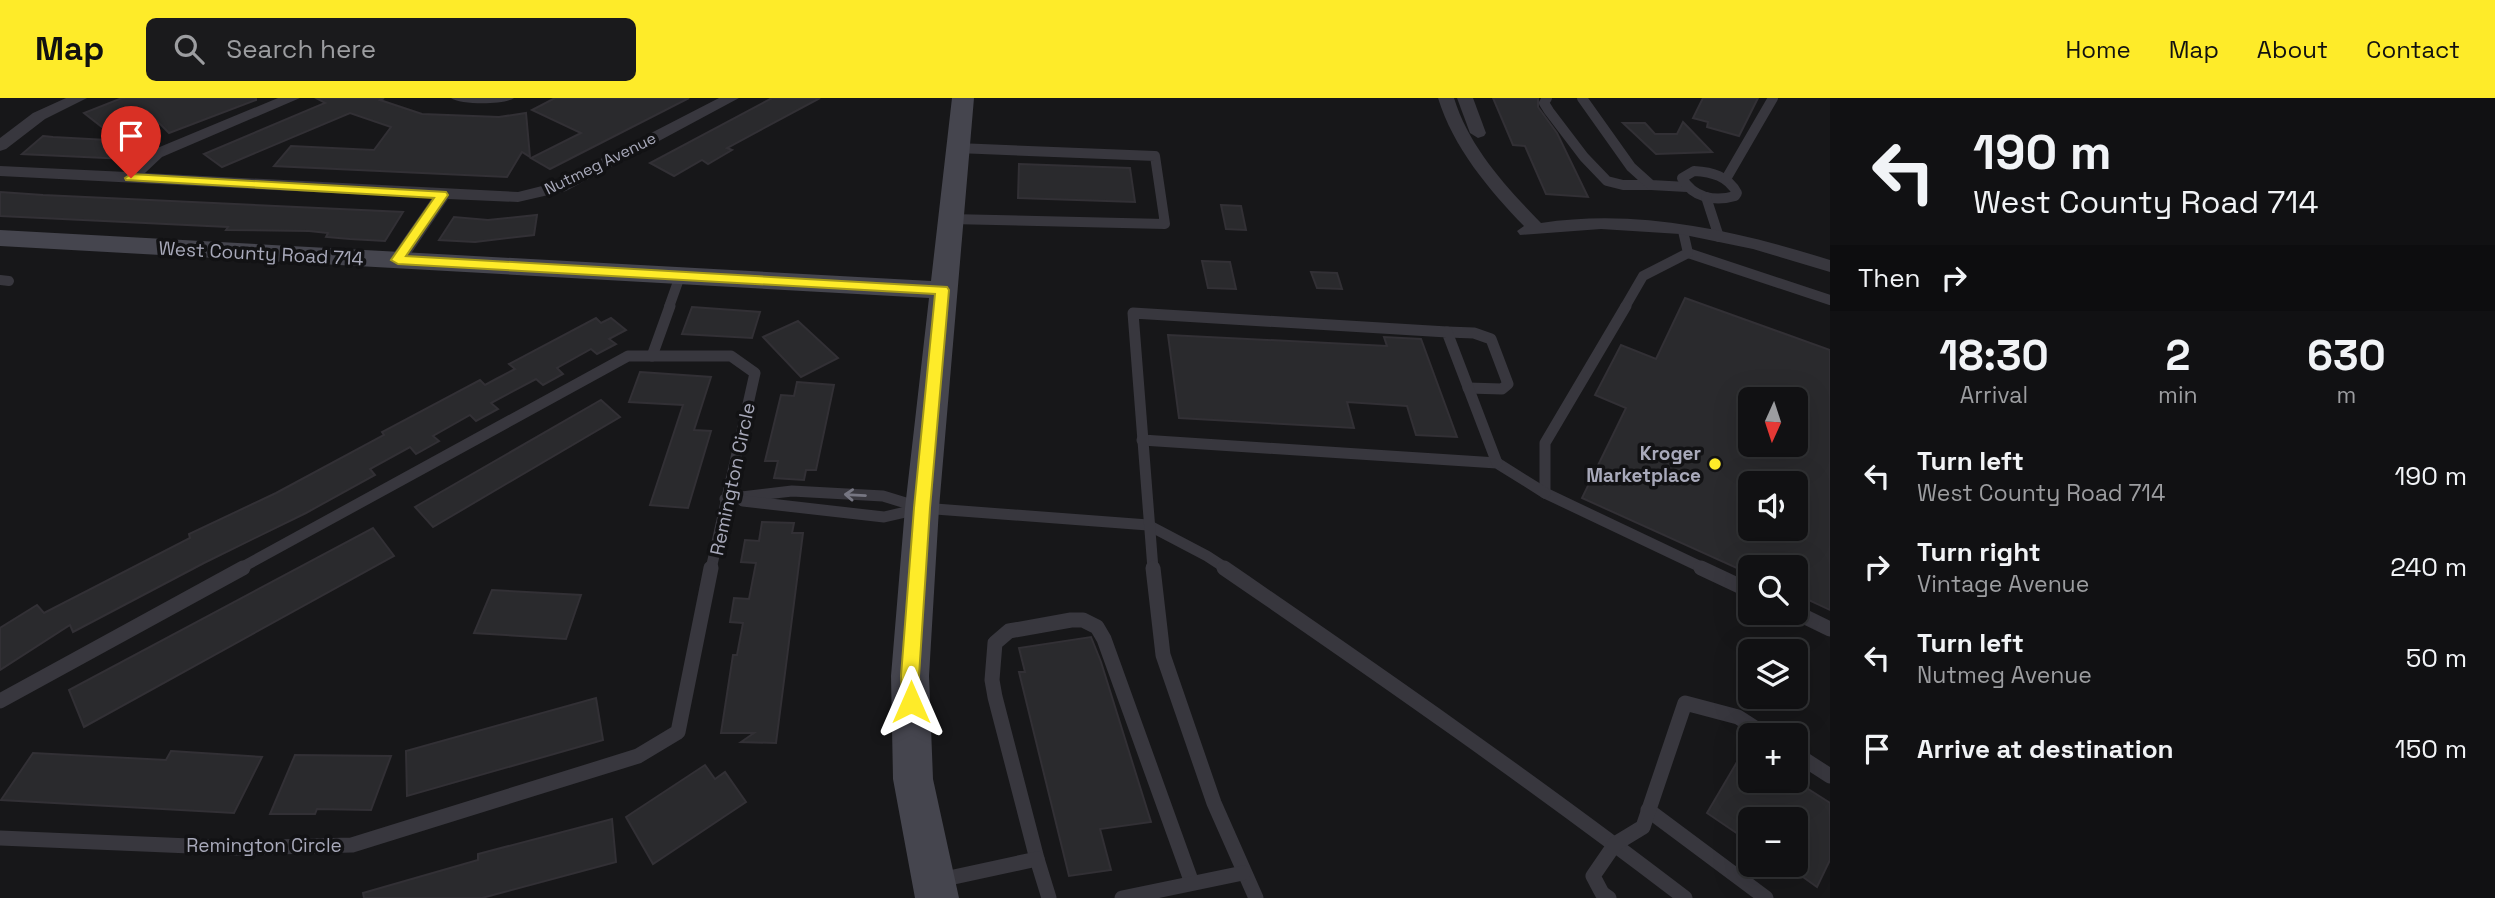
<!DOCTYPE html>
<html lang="en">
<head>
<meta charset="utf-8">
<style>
	body { margin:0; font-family:"Space Grotesk",sans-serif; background:#1a1a1c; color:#f1f3f6; height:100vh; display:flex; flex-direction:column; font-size:26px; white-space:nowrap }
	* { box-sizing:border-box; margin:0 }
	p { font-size:23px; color:#9c9da0 }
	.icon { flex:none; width:38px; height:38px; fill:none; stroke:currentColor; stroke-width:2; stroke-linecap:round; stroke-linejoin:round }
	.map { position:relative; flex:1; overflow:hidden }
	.panel { display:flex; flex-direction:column; background:#111113; width:665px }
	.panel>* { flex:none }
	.hud { background:#111113; color:#f1f3f6; overflow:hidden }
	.needle { width:46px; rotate:183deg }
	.controls { position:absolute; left:1738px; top:289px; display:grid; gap:14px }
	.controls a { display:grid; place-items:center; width:70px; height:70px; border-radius:10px; background:#111113; box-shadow:0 7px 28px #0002,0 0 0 2px #303133; font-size:35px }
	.pin { position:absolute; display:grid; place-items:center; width:60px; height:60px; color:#fff; margin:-72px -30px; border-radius:50% 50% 50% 0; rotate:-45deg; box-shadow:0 0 7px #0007 }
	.pin .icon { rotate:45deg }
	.me { position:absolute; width:77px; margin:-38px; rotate:0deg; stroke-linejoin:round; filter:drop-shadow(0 0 5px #0008) }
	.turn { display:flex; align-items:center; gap:24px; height:147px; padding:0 28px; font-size:32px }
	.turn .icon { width:91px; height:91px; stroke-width:2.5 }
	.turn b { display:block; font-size:49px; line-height:60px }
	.then { display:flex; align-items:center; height:66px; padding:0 28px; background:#0003; gap:14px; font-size:26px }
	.eta { display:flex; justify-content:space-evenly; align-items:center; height:119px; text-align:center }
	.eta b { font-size:42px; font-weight:600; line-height:49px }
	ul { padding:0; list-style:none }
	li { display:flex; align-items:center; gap:21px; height:91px; padding:0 28px }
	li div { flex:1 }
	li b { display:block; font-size:26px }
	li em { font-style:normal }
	header { display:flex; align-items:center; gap:42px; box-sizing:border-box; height:98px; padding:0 35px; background:#feeb29; color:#111 }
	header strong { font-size:33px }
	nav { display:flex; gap:38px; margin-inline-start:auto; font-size:24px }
	.search { width:490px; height:63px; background:#1a1a1c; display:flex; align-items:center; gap:18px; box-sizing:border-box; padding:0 24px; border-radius:10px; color:#9c9da0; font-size:26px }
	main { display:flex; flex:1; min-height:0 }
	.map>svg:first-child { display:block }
	.building { fill:#2a2a2d; stroke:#323035; stroke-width:2; fill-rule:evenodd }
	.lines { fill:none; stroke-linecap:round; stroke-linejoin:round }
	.lane-far2 { stroke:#38373e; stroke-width:10 }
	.lane-far1 { stroke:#38373e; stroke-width:11 }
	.lane { stroke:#38373e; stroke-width:15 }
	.street { fill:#38373e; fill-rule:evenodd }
	.secondary { fill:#45454e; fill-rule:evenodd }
	.oneway { stroke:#767682 }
	.route { fill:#feeb29; stroke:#a5991b; stroke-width:2 }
	.poi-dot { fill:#feeb29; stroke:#121214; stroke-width:2.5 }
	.labels { text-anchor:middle; stroke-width:7; stroke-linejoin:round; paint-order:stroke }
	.far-street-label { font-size:16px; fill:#a8a9ba; stroke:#121214 }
	.street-label { font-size:19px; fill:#a8a9ba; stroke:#121214 }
	.poi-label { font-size:19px; font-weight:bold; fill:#a8a9ba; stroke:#121214; text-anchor:end }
</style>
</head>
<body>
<header>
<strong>Map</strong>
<div class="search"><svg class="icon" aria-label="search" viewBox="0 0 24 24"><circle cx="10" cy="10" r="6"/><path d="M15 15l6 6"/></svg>Search here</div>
<nav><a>Home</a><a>Map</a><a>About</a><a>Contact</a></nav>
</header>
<main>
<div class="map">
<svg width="1830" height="800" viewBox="0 0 1830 800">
	<rect width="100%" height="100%" fill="#171719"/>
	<g class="building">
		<polygon points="122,0 256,0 256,2 169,35 146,12 102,29 84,15"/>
		<polygon points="316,0 384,0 380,2 422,16 499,19 526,15 530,59 522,54 507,79 274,68 291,48 374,52 391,29 350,15 222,69 204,56 325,5"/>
		<polygon points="555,0 689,0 550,71 531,60 581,35 532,12"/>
		<polygon points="772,0 820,0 727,50 732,52 708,66 702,62 674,78 650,65"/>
		<polygon points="1493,0 1538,0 1538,9 1557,35 1588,99 1546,96 1525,48 1513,47"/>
		<polygon points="1703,0 1758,0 1739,38 1707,29 1708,24 1693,20"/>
		<polygon points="1683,24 1712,54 1656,56 1623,25 1645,25 1655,36 1677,36"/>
		<polygon points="43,38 53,39 146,44 127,61 22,56"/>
		<polygon points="1019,66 1130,70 1135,104 1018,100"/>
		<polygon points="0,94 43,97 403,114 385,143 350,141 326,139 328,135 309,133 226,132 228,129 0,118"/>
		<polygon points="1221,107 1241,108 1246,132 1226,131"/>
		<polygon points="537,117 534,137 475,144 439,142 454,119 488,122"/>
		<polygon points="1202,163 1230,164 1236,191 1208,190"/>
		<polygon points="1311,174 1337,175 1342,191 1317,190"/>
		<path d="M1685,200L1830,252V512L1796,496V469H1750V476L1582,400L1626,310L1595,297L1621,247L1656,261ZM1750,301H1796V346H1750ZM1750,385H1796V430H1750Z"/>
		<polygon points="692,209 760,214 752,240 682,236"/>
		<polygon points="596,220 601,225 611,220 626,232 609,241 616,246 597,256 591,251 557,270 563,276 543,287 536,281 491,305 498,311 476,323 470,317 433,338 439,343 416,356 410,349 370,371 375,377 306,415 204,465 73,534 70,527 0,572 0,530 37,507 44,515 190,440 189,436 276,395 384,337 382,334 480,282 485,287 496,281 515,271 509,266"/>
		<polygon points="798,223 838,260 801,279 763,239"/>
		<polygon points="1168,237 1387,248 1384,239 1421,241 1457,339 1416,337 1407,308 1347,304 1354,330 1179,320"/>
		<polygon points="640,274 711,279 694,332 711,333 688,410 650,407 683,307 629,304"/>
		<polygon points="797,284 834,287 816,372 806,372 804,382 774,380 778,363 765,363 781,297 794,298"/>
		<polygon points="601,302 620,319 433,429 415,409"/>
		<polygon points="762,424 794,425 792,435 803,435 776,645 741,644 754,635 721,635 733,557 737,557 743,525 730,524 734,500 749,501 756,465 741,464 745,442 759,443"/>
		<polygon points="373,430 394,458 84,629 69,592"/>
		<polygon points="492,492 581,497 566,541 474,535"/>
		<polygon points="1091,539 1101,564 1151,724 1100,731 1111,772 1069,778 1019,574 1025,574 1019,550"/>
		<polygon points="596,600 603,642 407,698 406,653"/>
		<polygon points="1750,642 1750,682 1794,682 1830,705 1830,762 1817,789 1796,774 1796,721 1750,721 1750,744 1707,715"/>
		<polygon points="171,653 262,659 234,715 1,702 33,655 166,662"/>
		<polygon points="295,657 391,658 371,712 317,711 315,716 270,716"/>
		<polygon points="705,667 715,681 725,674 746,704 653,766 626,719"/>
		<polygon points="612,721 616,764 482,800 364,800 363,795 478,762 478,756"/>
	</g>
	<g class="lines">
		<g class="lane-far2">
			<polyline points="1547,0 1544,5 1549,13 1584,59 1607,83 1623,87 1651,87"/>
			<polyline points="1582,0 1631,69 1651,87 1687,89"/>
			<path d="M1694,73C1712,74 1728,78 1737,95L1735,98C1715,104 1693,100 1682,80Z"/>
			<polyline points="1726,81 1773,0"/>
			<polyline points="1706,99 1719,139"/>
			<polyline points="950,121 1165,126 1155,58 957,50"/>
			<polyline points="1688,155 1830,202"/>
			<polyline points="0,182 9,183"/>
			<polyline points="669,209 680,178"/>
			<polyline points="1625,209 1643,178 1688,155 1683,133"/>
		</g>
		<g class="lane-far1">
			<polyline points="1626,208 1545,345 1545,395 1705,471"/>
			<polyline points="1447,234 1474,235 1491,241 1508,286 1502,291 1468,290"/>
			<polyline points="652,258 670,208"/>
			<polyline points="1142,342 1497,365 1545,395"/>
			<polyline points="725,401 792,393 883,398 922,410 1148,427 1207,458 1227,471"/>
			<polyline points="743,403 884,419 919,411"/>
			<polyline points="239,471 628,258 731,258 755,275 711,471"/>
			<polyline points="1153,471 1133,215 1447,234 1497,365"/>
		</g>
		<g class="lane">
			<polyline points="1153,470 1163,557 1214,705 1256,800"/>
			<path d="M1224,470C1380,577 1535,685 1685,800"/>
			<polyline points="1701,470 1750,493"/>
			<polyline points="1795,514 1830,531"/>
			<polyline points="0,603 243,470"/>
			<polyline points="1796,656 1830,678"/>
			<polyline points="1648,712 1766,800"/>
			<polyline points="0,740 238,750 352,747 638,658 678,634 711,470"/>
			<polyline points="1037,761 995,599 992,582 995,545 1009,533 1071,522 1083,522 1097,529 1104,541 1192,785"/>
			<polyline points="940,782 1037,761 1049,800"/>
			<polyline points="1122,800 1243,775"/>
			<polyline points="1609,800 1602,795 1593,778 1615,746 1643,729 1685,605 1738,619 1766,637"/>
		</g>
		<g class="street">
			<polygon points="66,0 87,0 45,21 6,51 0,53 0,40 33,15"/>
			<polygon points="278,0 300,0 162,59 145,75 518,94 554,85 719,0 739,0 566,93 518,104 448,101 404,166 398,168 389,162 432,100 0,78 0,68 127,74 150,53"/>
			<path d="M451,0H514C505,7 460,7 451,0Z"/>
			<path d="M1438,0H1454C1469,49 1506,89 1541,125C1639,110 1737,133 1830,162V174L1753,151L1680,136L1601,131L1520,137L1517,133L1524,128C1489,92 1453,49 1438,0Z"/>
			<polygon points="1457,0 1473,0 1486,35 1484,38 1478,40 1470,35"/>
		</g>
		<polygon class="secondary" points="952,0 974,0 939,410 929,578 933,681 959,800 915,800 893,681 891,578 905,410 929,200 0,148 0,132 931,183"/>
	</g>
	<defs><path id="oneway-shaft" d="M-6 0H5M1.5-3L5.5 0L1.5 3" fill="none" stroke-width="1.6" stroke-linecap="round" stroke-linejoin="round" transform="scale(1.75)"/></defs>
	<use class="oneway" href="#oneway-shaft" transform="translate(855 397) rotate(-177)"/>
	<polygon class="route" points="131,76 446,94 448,97 406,158 947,189 949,192 930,410 919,578 920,604 917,610 911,612 904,610 902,604 901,578 914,410 935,196 398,166 391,162 434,100 126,82 125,80"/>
	<circle class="poi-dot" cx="1715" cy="366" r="7"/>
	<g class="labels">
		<g class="far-street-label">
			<text transform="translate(600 65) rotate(-26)" y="6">Nutmeg Avenue</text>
		</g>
		<g class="street-label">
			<text transform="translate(261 155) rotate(3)" y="7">West County Road 714</text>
			<text transform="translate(732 381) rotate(-78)" y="7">Remington Circle</text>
			<text x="264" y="754">Remington Circle</text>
		</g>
		<g class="poi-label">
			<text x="1701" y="362">Kroger<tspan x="1701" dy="22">Marketplace</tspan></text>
		</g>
	</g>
</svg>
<div class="controls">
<a><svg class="needle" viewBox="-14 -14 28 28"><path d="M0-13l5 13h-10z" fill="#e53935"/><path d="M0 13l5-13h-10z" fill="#9c9da0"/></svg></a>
<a><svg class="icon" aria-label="sound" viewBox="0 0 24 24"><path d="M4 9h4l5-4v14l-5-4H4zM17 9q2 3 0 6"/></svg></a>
<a><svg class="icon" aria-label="search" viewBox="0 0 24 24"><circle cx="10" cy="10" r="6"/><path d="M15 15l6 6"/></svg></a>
<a><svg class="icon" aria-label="layers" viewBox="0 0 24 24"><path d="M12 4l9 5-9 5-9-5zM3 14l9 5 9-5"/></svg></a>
<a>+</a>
<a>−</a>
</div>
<div class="pin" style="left:131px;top:80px;background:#d93025"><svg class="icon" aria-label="arrive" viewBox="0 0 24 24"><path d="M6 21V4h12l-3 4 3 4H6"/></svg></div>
<svg class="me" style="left:911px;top:604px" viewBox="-20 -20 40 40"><path d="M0-17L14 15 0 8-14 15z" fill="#feeb29" stroke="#fff" stroke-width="4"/></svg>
</div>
<section class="panel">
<div class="hud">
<div class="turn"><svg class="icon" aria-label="left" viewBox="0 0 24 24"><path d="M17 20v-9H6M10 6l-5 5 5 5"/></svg><div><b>190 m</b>West County Road 714</div></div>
<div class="then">Then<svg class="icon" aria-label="right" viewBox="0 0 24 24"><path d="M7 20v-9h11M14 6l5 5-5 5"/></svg></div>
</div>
<div class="eta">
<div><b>18:30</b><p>Arrival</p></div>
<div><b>2</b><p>min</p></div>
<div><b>630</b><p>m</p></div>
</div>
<ul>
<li><svg class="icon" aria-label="left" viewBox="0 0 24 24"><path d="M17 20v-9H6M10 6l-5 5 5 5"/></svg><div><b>Turn left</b><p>West County Road 714</p></div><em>190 m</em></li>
<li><svg class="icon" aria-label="right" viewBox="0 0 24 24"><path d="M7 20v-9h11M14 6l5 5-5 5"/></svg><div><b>Turn right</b><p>Vintage Avenue</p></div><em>240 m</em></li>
<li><svg class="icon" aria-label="left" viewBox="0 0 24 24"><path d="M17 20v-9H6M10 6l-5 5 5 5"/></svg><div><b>Turn left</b><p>Nutmeg Avenue</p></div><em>50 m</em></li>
<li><svg class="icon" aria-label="arrive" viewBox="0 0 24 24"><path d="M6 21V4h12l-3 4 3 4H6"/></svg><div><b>Arrive at destination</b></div><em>150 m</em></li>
</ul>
</section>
</main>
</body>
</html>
